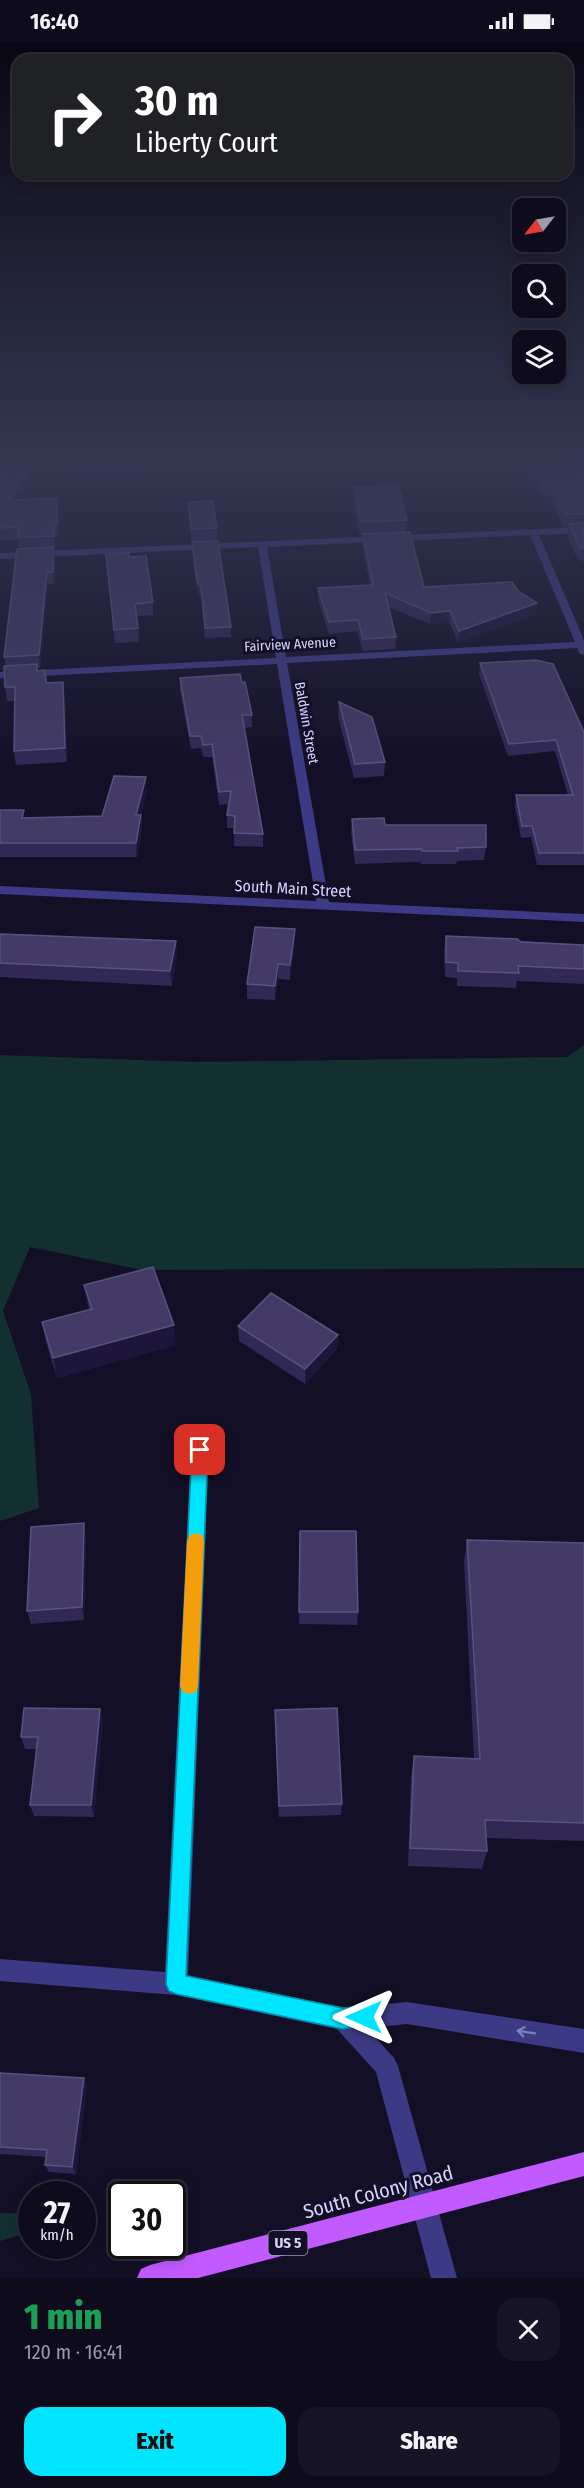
<!DOCTYPE html>
<html lang="en">
<head>
<meta charset="utf-8">
<style>
	body { margin:0; font-family:"Fira Sans Condensed",sans-serif; background:#171425; color:#f1f3f6; height:100vh; display:flex; flex-direction:column; font-size:22px; white-space:nowrap }
	* { box-sizing:border-box; margin:0 }
	p { font-size:20px; color:#9b9ba3 }
	.icon { flex:none; width:33px; height:33px; fill:none; stroke:currentColor; stroke-width:2; stroke-linecap:round; stroke-linejoin:round }
	.map { position:relative; height:2236px; overflow:hidden }
	.drawer { display:flex; flex-direction:column; background:#0e0b1c; flex:1 }
	.drawer>* { flex:none }
	.top-card { position:absolute; left:12px; top:12px; width:561px; height:126px; border-radius:18px; box-shadow:0 3px 15px #0003,0 0 0 2px #2e2b3b; background:#202124; color:#fff; overflow:hidden }
	.needle { width:39px; rotate:239deg }
	.tools { position:absolute; left:512px; top:156px; display:grid; gap:12px }
	.tools a { display:grid; place-items:center; width:54px; height:54px; border-radius:12px; background:#0e0b1c; box-shadow:0 3px 15px #0003,0 0 0 2px #2e2b3b; font-size:30px }
	.speed { position:absolute; left:18px; top:2139px; display:flex; gap:12px; font-size:30px; font-weight:700; text-align:center }
	.speed>* { display:grid; place-content:center; width:78px; height:78px; border-radius:50%; background:#0e0b1c; box-shadow:0 3px 15px #0003,0 0 0 2px #2e2b3b; line-height:1 }
	.speed small { font-size:15px; font-weight:400 }
	.speed .limit { border:3px solid #111; border-radius:9px; background:#fff; color:#111 }
	.pin { position:absolute; display:grid; place-items:center; width:51px; height:51px; color:#fff; margin:-26px; border-radius:12px; box-shadow:0 3px 9px #0006 }
	.me { position:absolute; width:66px; margin:-33px; rotate:270deg; stroke-linejoin:round; filter:drop-shadow(0 0 4px #0008) }
	.turn { display:flex; align-items:center; gap:21px; height:126px; padding:0 24px; font-size:27px }
	.turn .icon { width:78px; height:78px; stroke-width:2.5 }
	.turn b { display:block; font-size:42px; line-height:51px }
	.round { display:grid; place-items:center; flex:none; width:63px; height:63px; border-radius:18px; background:#171425 }
	.headline { display:flex; align-items:center; justify-content:space-between; height:102px; padding:0 24px }
	h1 { font-size:36px; font-weight:800; line-height:45px; color:#1e9e55 }
	.primary-button { display:flex; gap:12px; margin-top:auto; padding:12px 24px }
	.primary-button a { flex:1; height:69px; border-radius:18px; background:#00e5ff; color:#111; font-size:24px; font-weight:800; line-height:69px; text-align:center }
	.primary-button a+a { background:#171425; color:#f1f3f6 }
	.status { display:flex; justify-content:space-between; align-items:center; height:42px; padding:0 30px; background:#0e0b1c; direction:ltr }
	.status svg { height:16px; fill:currentColor }
	.map>svg:first-child { display:block }
	.green { fill:#12302f }
	.lines { fill:none; stroke-linecap:round; stroke-linejoin:round }
	.minor { fill:#3d3a85; fill-rule:evenodd }
	.major { fill:#c25bff; fill-rule:evenodd }
	.wall { fill:#312854 }
	.shaded-wall { fill:#1d163a }
	.building { fill:#433a66; stroke:#5a527e; stroke-width:1.5 }
	.oneway { stroke:#837fbc }
	.route { fill:#00e5ff; stroke:#0095a6; stroke-width:1.5 }
	.slow { fill:#f59e0b }
	.labels { text-anchor:middle; stroke-width:6; stroke-linejoin:round; paint-order:stroke }
	.far-street-label { font-size:14px; fill:#d9d4ff; stroke:#130f26 }
	.shield { fill:#130f26; stroke:#9e99be; stroke-width:1.5 }
	.shield-label { font-size:15px; font-weight:bold; fill:#d9d4ff }
	.street-label { font-size:16px; fill:#d9d4ff; stroke:#130f26 }
	.near-street-label { font-size:20px; fill:#d9d4ff; stroke:#130f26 }
</style>
</head>
<body>
<div class="status"><b>16:40</b><svg viewBox="0 0 49 12"><path d="M0 12V9h3v3zM5 12V6h3v6zM10 12V3h3v9zM15 12V0h3v12zM26 1h20v11H26zM47 4h2v5h-2z"/></svg></div>
<div class="map">
<svg width="584" height="2236" viewBox="0 0 584 2236">
	<rect width="100%" height="100%" fill="#130f26"/>
	<g class="green">
		<polygon points="584,1003 584,1226 142,1228 30,1205 3,1269 31,1352 39,1466 0,1479 0,1013 193,1020 567,1015"/>
		<polygon points="0,2171 31,2172 31,2190 0,2199"/>
	</g>
	<g class="lines">
		<g class="minor">
			<path d="M584,485V491L539,493L584,598V613L580,612L577,606L287,621L329,860L584,872V880L0,852V844L316,859L277,622L0,636V630L276,616L258,505L0,517V511ZM530,493L575,600L286,615L267,505Z"/>
			<polygon points="200,1400 206,1403 209,1408 188,1933 343,1966 407,1960 584,1987 584,2011 407,1982 367,1986 394,2016 398,2024 457,2236 431,2236 376,2030 337,1987 176,1953 0,1939 0,1917 165,1930 191,1408 194,1403"/>
		</g>
		<polygon class="major" points="584,2110 584,2134 198,2236 137,2236 141,2227 150,2223"/>
	</g>
	<g class="wall">
		<polygon points="43,418 19,458 57,456 59,468 58,495 55,495 55,506 54,506 55,517 54,542 48,542 40,626 38,626 38,629 45,628 47,640 65,654 67,720 16,723 14,709 15,659 7,659 5,645 6,624 4,615 19,506 18,498 0,498 0,425"/>
		<polygon points="85,418 140,418 141,429 87,432"/>
		<polygon points="520,418 584,418 584,521 582,518 578,518 567,494 569,484 563,484 549,453 543,453"/>
		<polygon points="354,445 407,478 406,490 424,545 518,549 537,561 535,573 458,600 449,580 430,582 388,565 396,595 395,607 363,609 357,589 329,592 318,558 318,546 370,543 362,503 363,493 360,493 353,458"/>
		<polygon points="188,460 217,486 217,499 192,500"/>
		<polygon points="192,500 231,585 231,595 205,596 202,553 200,554 196,543"/>
		<polygon points="106,513 129,515 153,560 153,573 137,574 139,600 115,601"/>
		<polygon points="480,621 584,690 584,823 537,823 531,795 521,796 515,765 516,753 568,753 555,709 508,714 479,632"/>
		<polygon points="180,636 242,641 252,673 252,685 244,686 263,792 263,805 234,804 234,786 227,786 227,773 229,762 219,763 212,715 203,715 201,706 191,707 180,648"/>
		<polygon points="339,660 385,720 384,734 354,736 338,674"/>
		<polygon points="147,749 141,773 142,786 137,815 0,815 0,768 25,776 102,774"/>
		<polygon points="352,777 385,783 486,805 484,818 457,819 456,822 421,822 420,820 355,822 351,790"/>
		<polygon points="295,887 295,902 290,938 278,937 275,958 247,957 247,942"/>
		<polygon points="0,892 176,899 177,914 172,944 0,935"/>
		<polygon points="446,894 584,903 584,942 517,939 516,946 457,944 457,936 445,935 444,909"/>
		<polygon points="84,1243 176,1303 57,1336 46,1300 42,1280 89,1267"/>
		<polygon points="238,1284 338,1293 337,1307 305,1342 239,1299"/>
		<polygon points="300,1489 358,1570 357,1583 299,1582"/>
		<polygon points="86,1495 84,1578 31,1582 27,1569"/>
		<polygon points="467,1498 584,1501 584,1799 486,1796 487,1809 482,1827 408,1824 411,1733 414,1714 474,1717 464,1520"/>
		<polygon points="275,1668 342,1762 341,1773 279,1775"/>
		<polygon points="103,1679 94,1775 34,1774 30,1763 37,1707 25,1707 21,1695"/>
		<polygon points="0,2031 87,2044 76,2132 49,2130 45,2123 46,2115 0,2112"/>
	</g>
	<g class="shaded-wall">
		<polygon points="35,418 43,418 11,471 10,458"/>
		<polygon points="57,456 59,468 58,495 57,482"/>
		<polygon points="54,482 55,495 55,506 54,494"/>
		<polygon points="53,505 55,517 54,542 53,530"/>
		<polygon points="47,530 48,542 40,626 39,613"/>
		<polygon points="537,561 535,573 458,600 459,589"/>
		<polygon points="450,569 449,580 430,582 431,571"/>
		<polygon points="63,640 65,654 67,720 65,706"/>
		<polygon points="146,735 147,749 141,773 142,786 137,815 136,801 136,773"/>
		<polygon points="295,887 295,902 290,938 290,923"/>
		<polygon points="176,899 177,914 172,944 170,929"/>
		<polygon points="278,922 278,937 275,958 275,944"/>
		<polygon points="174,1283 176,1303 57,1336 53,1316"/>
		<polygon points="338,1293 337,1307 305,1342 305,1327"/>
		<polygon points="84,1481 86,1495 84,1578 82,1565"/>
		<polygon points="100,1667 103,1679 94,1775 91,1763"/>
		<polygon points="84,2036 87,2044 76,2132 72,2125"/>
	</g>
	<g class="building">
		<polygon points="4,418 35,418 10,458 57,456 57,482 54,482 54,494 18,495 18,485 0,486 0,425"/>
		<polygon points="529,418 584,418 584,472 564,472 550,442 544,442"/>
		<polygon points="398,443 407,478 361,480 354,445"/>
		<polygon points="213,459 217,486 191,487 188,460"/>
		<polygon points="584,481 584,506 580,506 569,482"/>
		<polygon points="410,490 424,545 512,540 518,549 537,561 459,589 450,569 431,571 385,551 396,595 363,597 358,578 329,580 318,546 373,543 363,492"/>
		<polygon points="218,499 231,585 205,586 201,543 199,543 196,533 192,500"/>
		<polygon points="53,505 53,530 47,530 39,613 4,615 17,507"/>
		<polygon points="129,510 129,515 146,514 153,560 135,562 138,586 114,588 106,513"/>
		<polygon points="536,618 553,622 584,690 584,811 539,811 532,784 522,784 516,753 573,753 556,698 509,702 480,621"/>
		<polygon points="37,622 37,629 45,628 46,641 63,640 65,706 14,709 15,645 5,645 4,624"/>
		<polygon points="240,632 242,641 245,640 252,673 242,673 263,792 234,791 235,774 227,773 231,749 219,750 212,702 203,703 201,694 190,694 180,636"/>
		<polygon points="339,660 372,675 385,720 355,722"/>
		<polygon points="114,734 146,735 136,773 141,773 136,801 0,801 0,768 24,768 22,776 102,774"/>
		<polygon points="384,776 385,783 486,783 486,805 457,806 458,809 422,809 421,807 355,808 352,777"/>
		<polygon points="255,885 295,887 290,923 278,922 275,944 247,942"/>
		<polygon points="0,892 176,899 170,929 0,921"/>
		<polygon points="446,894 517,897 521,900 584,903 584,927 518,924 519,931 458,929 458,921 446,920"/>
		<polygon points="153,1225 174,1283 53,1316 42,1280 92,1267 84,1243"/>
		<polygon points="271,1251 338,1293 305,1327 238,1284"/>
		<polygon points="84,1481 82,1565 27,1569 31,1485"/>
		<polygon points="300,1489 356,1489 358,1570 299,1570"/>
		<polygon points="467,1498 584,1501 584,1781 485,1778 487,1809 410,1806 414,1714 480,1717"/>
		<polygon points="24,1666 100,1667 91,1763 30,1763 38,1695 21,1695"/>
		<polygon points="337,1666 342,1762 279,1764 275,1668"/>
		<polygon points="0,2031 84,2036 72,2125 45,2123 47,2108 0,2105"/>
	</g>
	<defs><path id="oneway-shaft" d="M-6 0H5M1.5-3L5.5 0L1.5 3" fill="none" stroke-width="1.6" stroke-linecap="round" stroke-linejoin="round" transform="scale(1.5)"/></defs>
	<use class="oneway" href="#oneway-shaft" transform="translate(526 1990) rotate(-171)"/>
	<linearGradient id="sky" x2="0" y2="1"><stop stop-color="#0a0815"/><stop offset="0.57" stop-color="#333752"/><stop offset="1" stop-color="#333752" stop-opacity="0"/></linearGradient>
	<rect width="584" height="731" fill="url(#sky)"/>
	<polygon class="route" points="200,1401 205,1403 208,1408 186,1934 343,1966 364,1964 372,1967 375,1975 372,1982 343,1987 176,1952 169,1949 166,1942 192,1408 194,1403"/>
	<polygon class="slow" points="196,1491 202,1493 204,1499 198,1644 196,1650 189,1652 183,1650 180,1644 187,1499 190,1493"/>
	<g class="labels">
		<g class="far-street-label">
			<text transform="translate(290 602) rotate(-3)" y="5">Fairview Avenue</text>
			<text transform="translate(307 681) rotate(80)" y="5">Baldwin Street</text>
		</g>
		<rect class="shield" x="268.5" y="2189" width="39" height="24" rx="4.5"/>
		<g class="shield-label">
			<text x="288" y="2206">US 5</text>
		</g>
		<g class="street-label">
			<text transform="translate(293 846) rotate(3)" y="6">South Main Street</text>
		</g>
		<g class="near-street-label">
			<text transform="translate(378 2150) rotate(-15)" y="7">South Colony Road</text>
		</g>
	</g>
</svg>
<div class="tools">
<a><svg class="needle" viewBox="-14 -14 28 28"><path d="M0-13l5 13h-10z" fill="#e53935"/><path d="M0 13l5-13h-10z" fill="#9b9ba3"/></svg></a>
<a><svg class="icon" aria-label="search" viewBox="0 0 24 24"><circle cx="10" cy="10" r="6"/><path d="M15 15l6 6"/></svg></a>
<a><svg class="icon" aria-label="layers" viewBox="0 0 24 24"><path d="M12 4l9 5-9 5-9-5zM3 14l9 5 9-5"/></svg></a>
</div>
<div class="speed"><div>27<small>km/h</small></div><div class="limit">30</div></div>
<div class="pin" style="left:200px;top:1408px;background:#d93025"><svg class="icon" aria-label="arrive" viewBox="0 0 24 24"><path d="M6 21V4h12l-3 4 3 4H6"/></svg></div>
<svg class="me" style="left:364px;top:1975px" viewBox="-20 -20 40 40"><path d="M0-17L14 15 0 8-14 15z" fill="#00e5ff" stroke="#fff" stroke-width="4"/></svg>
<div class="top-card">
<div class="turn"><svg class="icon" aria-label="right" viewBox="0 0 24 24"><path d="M7 20v-9h11M14 6l5 5-5 5"/></svg><div><b>30 m</b>Liberty Court</div></div>
</div>
</div>
<section class="drawer">
<div class="headline"><div><h1>1 min</h1><p>120 m · 16:41</p></div><a class="round"><svg class="icon" aria-label="close" viewBox="0 0 24 24"><path d="M6 6l12 12M18 6L6 18"/></svg></a></div>
<div class="primary-button"><a>Exit</a><a>Share</a></div>
</section>
</body>
</html>
